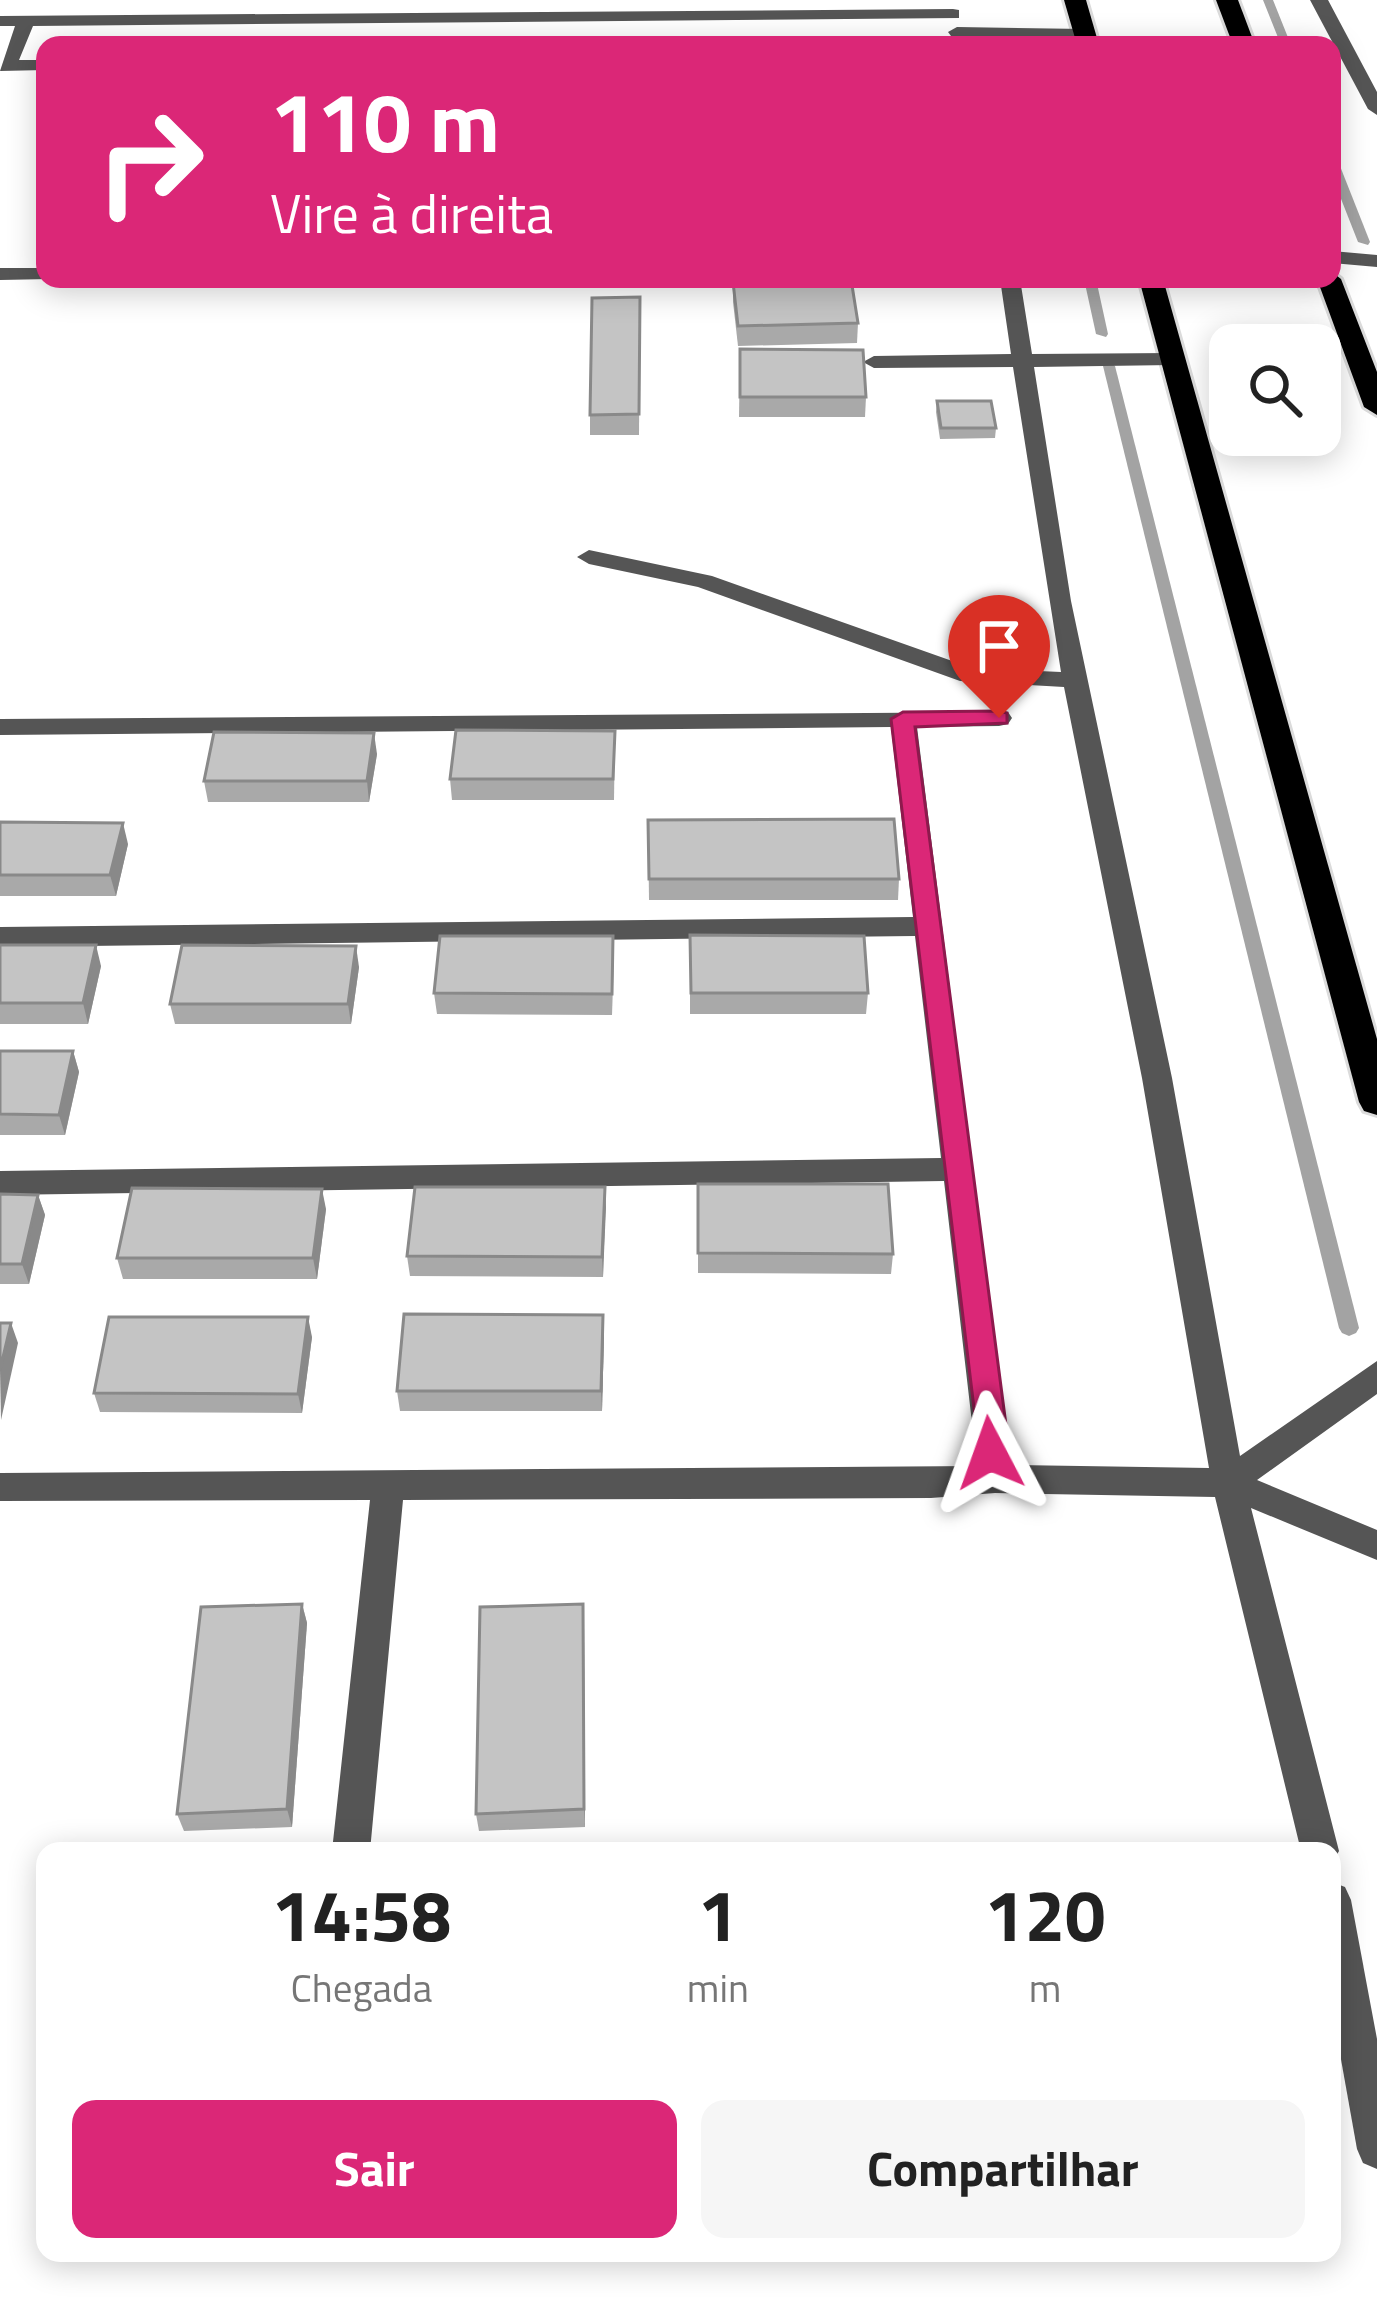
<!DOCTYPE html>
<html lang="pt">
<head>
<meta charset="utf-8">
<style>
	body { margin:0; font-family:"Titillium Web",sans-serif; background:#f6f6f6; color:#222; height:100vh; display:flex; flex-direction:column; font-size:45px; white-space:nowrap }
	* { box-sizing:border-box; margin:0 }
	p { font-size:39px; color:#767676 }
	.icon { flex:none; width:66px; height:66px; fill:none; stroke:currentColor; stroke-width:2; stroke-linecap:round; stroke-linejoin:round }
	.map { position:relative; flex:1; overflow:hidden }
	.side { position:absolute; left:36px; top:1842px; width:1305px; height:420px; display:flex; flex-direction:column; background:#fff; border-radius:24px; box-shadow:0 6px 30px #0003 }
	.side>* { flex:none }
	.hud { position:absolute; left:36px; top:36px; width:1305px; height:252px; border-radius:24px; box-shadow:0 6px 30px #0003; background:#db2777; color:#fff; overflow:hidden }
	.buttons { position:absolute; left:1209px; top:324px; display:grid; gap:24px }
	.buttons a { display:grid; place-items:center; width:132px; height:132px; border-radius:24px; background:#fff; box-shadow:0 6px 30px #0003; font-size:60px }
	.pin { position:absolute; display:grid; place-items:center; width:102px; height:102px; color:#fff; margin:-123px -51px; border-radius:50% 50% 50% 0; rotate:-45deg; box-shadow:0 0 12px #0007 }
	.pin .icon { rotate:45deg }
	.me { position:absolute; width:132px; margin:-66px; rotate:356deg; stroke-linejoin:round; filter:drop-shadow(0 0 9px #0008) }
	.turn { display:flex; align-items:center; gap:42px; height:252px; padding:0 36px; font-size:54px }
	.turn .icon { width:156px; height:156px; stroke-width:2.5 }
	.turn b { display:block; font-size:84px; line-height:102px }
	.eta { display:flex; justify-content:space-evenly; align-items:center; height:204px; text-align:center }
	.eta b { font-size:72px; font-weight:700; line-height:84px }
	.cta { display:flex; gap:24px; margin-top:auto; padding:24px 36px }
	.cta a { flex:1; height:138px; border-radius:24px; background:#db2777; color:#fff; font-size:48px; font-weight:700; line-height:138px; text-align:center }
	.cta a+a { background:#f6f6f6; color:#222 }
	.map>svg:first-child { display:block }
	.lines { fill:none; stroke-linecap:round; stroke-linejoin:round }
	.stream { fill:#a3a3a3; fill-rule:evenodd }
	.highway-casing { stroke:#dbdbdb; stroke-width:6 }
	.minor { fill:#555; fill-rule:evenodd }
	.highway { fill:#000; fill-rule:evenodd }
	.wall { fill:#a9a9a9 }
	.shaded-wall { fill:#898989 }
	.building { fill:#c4c4c4; stroke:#898989; stroke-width:3 }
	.route { fill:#db2777; stroke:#8e194d; stroke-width:3 }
</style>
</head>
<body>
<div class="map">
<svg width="1377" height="2300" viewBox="0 0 1377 2300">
	<rect width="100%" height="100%" fill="#fff"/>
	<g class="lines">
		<g class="stream">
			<polygon points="1263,0 1273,0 1291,45 1281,45"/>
			<polygon points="1332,158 1338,161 1370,242 1368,245 1358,242 1332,176"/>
			<polygon points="1084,279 1096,279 1108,334 1106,337 1096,334"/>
			<polygon points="1109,362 1115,366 1359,1328 1356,1333 1349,1336 1342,1333 1339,1328 1103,366"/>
		</g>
		<g class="highway-casing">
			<g id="highway">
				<polygon points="1064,0 1086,0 1099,45 1077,45"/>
				<polygon points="1216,0 1238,0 1255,45 1233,45"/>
				<polygon points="1332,272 1341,279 1377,372 1377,415 1364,407 1317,279 1332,279"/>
				<polygon points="1139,279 1163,279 1377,1039 1377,1115 1364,1111 1359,1102"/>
			</g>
		</g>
		<g class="minor">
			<polygon points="1310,0 1328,0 1377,92 1377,115 1368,109"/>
			<polygon points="953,9 959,10 959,18 33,26 19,60 45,60 45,70 0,71 15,26 0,26 0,16"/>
			<polygon points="957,27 1085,29 1094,34 1085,39 951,36 948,32"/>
			<polygon points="1332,251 1377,255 1377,267 1332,263"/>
			<polygon points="0,268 45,268 45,279 50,279 0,280"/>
			<polygon points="1000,279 1020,279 1032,354 1172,353 1183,359 1172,365 1034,367 1071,601 1172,1078 1240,1456 1377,1361 1377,1394 1257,1480 1377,1530 1377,1560 1251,1508 1339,1851 1332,1864 1332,1851 1301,1851 1215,1497 995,1493 931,1498 403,1500 370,1851 332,1851 370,1500 0,1501 0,1473 977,1466 944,1181 0,1195 0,1171 941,1158 915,936 0,947 0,927 913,917 891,727 0,735 0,719 1008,712 1012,718 1008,724 999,726 917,727 1010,1465 1209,1468 1142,1078 1064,687 960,681 698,587 589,564 577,557 589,550 712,576 972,668 1061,672 1013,367 874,368 863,362 874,356 1011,354"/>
			<polygon points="1332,1882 1345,1887 1351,1900 1377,2039 1377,2169 1363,2163 1357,2149 1332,2009"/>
		</g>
		<use href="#highway" class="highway"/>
	</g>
	<g class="wall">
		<polygon points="733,282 858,323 857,343 738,346 733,302"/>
		<polygon points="640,297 639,435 590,435 590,415"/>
		<polygon points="740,349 866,397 865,417 739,417"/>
		<polygon points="937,401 996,428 995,438 940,439 936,412"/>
		<polygon points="615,731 614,800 452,800 450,779"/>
		<polygon points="377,754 369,802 208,802 204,781"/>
		<polygon points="648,820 899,879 898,900 649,900"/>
		<polygon points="0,822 128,844 116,896 0,896"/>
		<polygon points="690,935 868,993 866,1014 690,1014"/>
		<polygon points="0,945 101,966 88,1024 0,1024"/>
		<polygon points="614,957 612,1015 437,1014 434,993"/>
		<polygon points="359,967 351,1024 175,1024 170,1004"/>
		<polygon points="0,1051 73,1051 79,1072 65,1135 0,1135"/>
		<polygon points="698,1184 893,1254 891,1274 698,1273"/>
		<polygon points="605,1187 603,1277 410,1276 407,1256"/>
		<polygon points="0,1194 38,1195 45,1215 29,1284 0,1284"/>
		<polygon points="326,1209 317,1279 123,1279 117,1258"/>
		<polygon points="604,1335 602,1411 400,1411 397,1391"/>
		<polygon points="312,1337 302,1413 100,1412 94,1393"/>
		<polygon points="302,1604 307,1623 292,1827 184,1831 177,1814"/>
		<polygon points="583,1604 585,1827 479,1831 476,1814"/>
	</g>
	<g class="shaded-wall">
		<polygon points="374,733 377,754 369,802 367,781"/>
		<polygon points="123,823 128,844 116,896 110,875"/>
		<polygon points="96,945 101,966 88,1024 83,1003"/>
		<polygon points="356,946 359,967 351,1024 348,1004"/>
		<polygon points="73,1051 79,1072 65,1135 59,1115"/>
		<polygon points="605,1187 606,1207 603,1277 602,1257"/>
		<polygon points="322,1189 326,1209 317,1279 313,1258"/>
		<polygon points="38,1195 45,1215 29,1284 22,1264"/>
		<polygon points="603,1315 604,1335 602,1411 601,1391"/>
		<polygon points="308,1317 312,1337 302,1413 298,1394"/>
		<polygon points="11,1323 18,1343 1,1420 0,1370"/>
		<polygon points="302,1604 307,1623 292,1827 287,1809"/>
		<polygon points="583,1604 584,1623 585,1827 584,1809"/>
	</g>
	<g class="building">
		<polygon points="851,279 858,323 738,326 733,282"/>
		<polygon points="640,297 639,414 590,415 592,298"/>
		<polygon points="740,349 863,350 866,397 740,397"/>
		<polygon points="937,401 991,401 996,428 941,428"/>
		<polygon points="456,730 615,731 613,779 450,779"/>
		<polygon points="214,732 374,733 367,781 204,781"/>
		<polygon points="894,819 899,879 649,879 648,820"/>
		<polygon points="0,822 123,823 110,875 0,875"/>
		<polygon points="690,935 864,936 868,993 691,993"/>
		<polygon points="440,936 613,936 612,994 434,993"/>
		<polygon points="0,945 96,945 83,1003 0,1003"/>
		<polygon points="182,945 356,946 348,1004 170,1004"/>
		<polygon points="0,1051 73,1051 59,1115 0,1114"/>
		<polygon points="698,1184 888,1184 893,1254 698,1253"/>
		<polygon points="415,1187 605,1187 602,1257 407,1256"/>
		<polygon points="132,1188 322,1189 313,1258 117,1258"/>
		<polygon points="0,1194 38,1195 22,1264 0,1264"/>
		<polygon points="404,1314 603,1315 601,1391 397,1391"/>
		<polygon points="109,1317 308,1317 298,1394 94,1393"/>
		<polygon points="0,1323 11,1323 0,1370"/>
		<polygon points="302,1604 287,1809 177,1814 201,1607"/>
		<polygon points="583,1604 584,1809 476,1814 480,1607"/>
	</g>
	<polygon class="route" points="999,711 1007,713 1007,723 915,727 1006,1425 1001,1462 990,1465 980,1462 976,1425 891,719 903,712"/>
</svg>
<div class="buttons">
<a><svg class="icon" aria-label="search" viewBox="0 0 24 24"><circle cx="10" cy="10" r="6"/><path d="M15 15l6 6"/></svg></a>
</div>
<div class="pin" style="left:999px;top:718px;background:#d93025"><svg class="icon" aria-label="arrive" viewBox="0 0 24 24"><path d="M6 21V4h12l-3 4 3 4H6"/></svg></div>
<svg class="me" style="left:990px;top:1453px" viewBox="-20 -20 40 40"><path d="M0-17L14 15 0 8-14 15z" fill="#db2777" stroke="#fff" stroke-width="4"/></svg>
<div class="hud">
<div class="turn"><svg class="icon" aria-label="right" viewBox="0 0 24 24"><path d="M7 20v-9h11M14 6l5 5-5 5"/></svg><div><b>110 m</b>Vire à direita</div></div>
</div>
<section class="side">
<div class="eta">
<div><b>14:58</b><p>Chegada</p></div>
<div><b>1</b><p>min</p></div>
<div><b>120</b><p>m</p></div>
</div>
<div class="cta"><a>Sair</a><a>Compartilhar</a></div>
</section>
</div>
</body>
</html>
